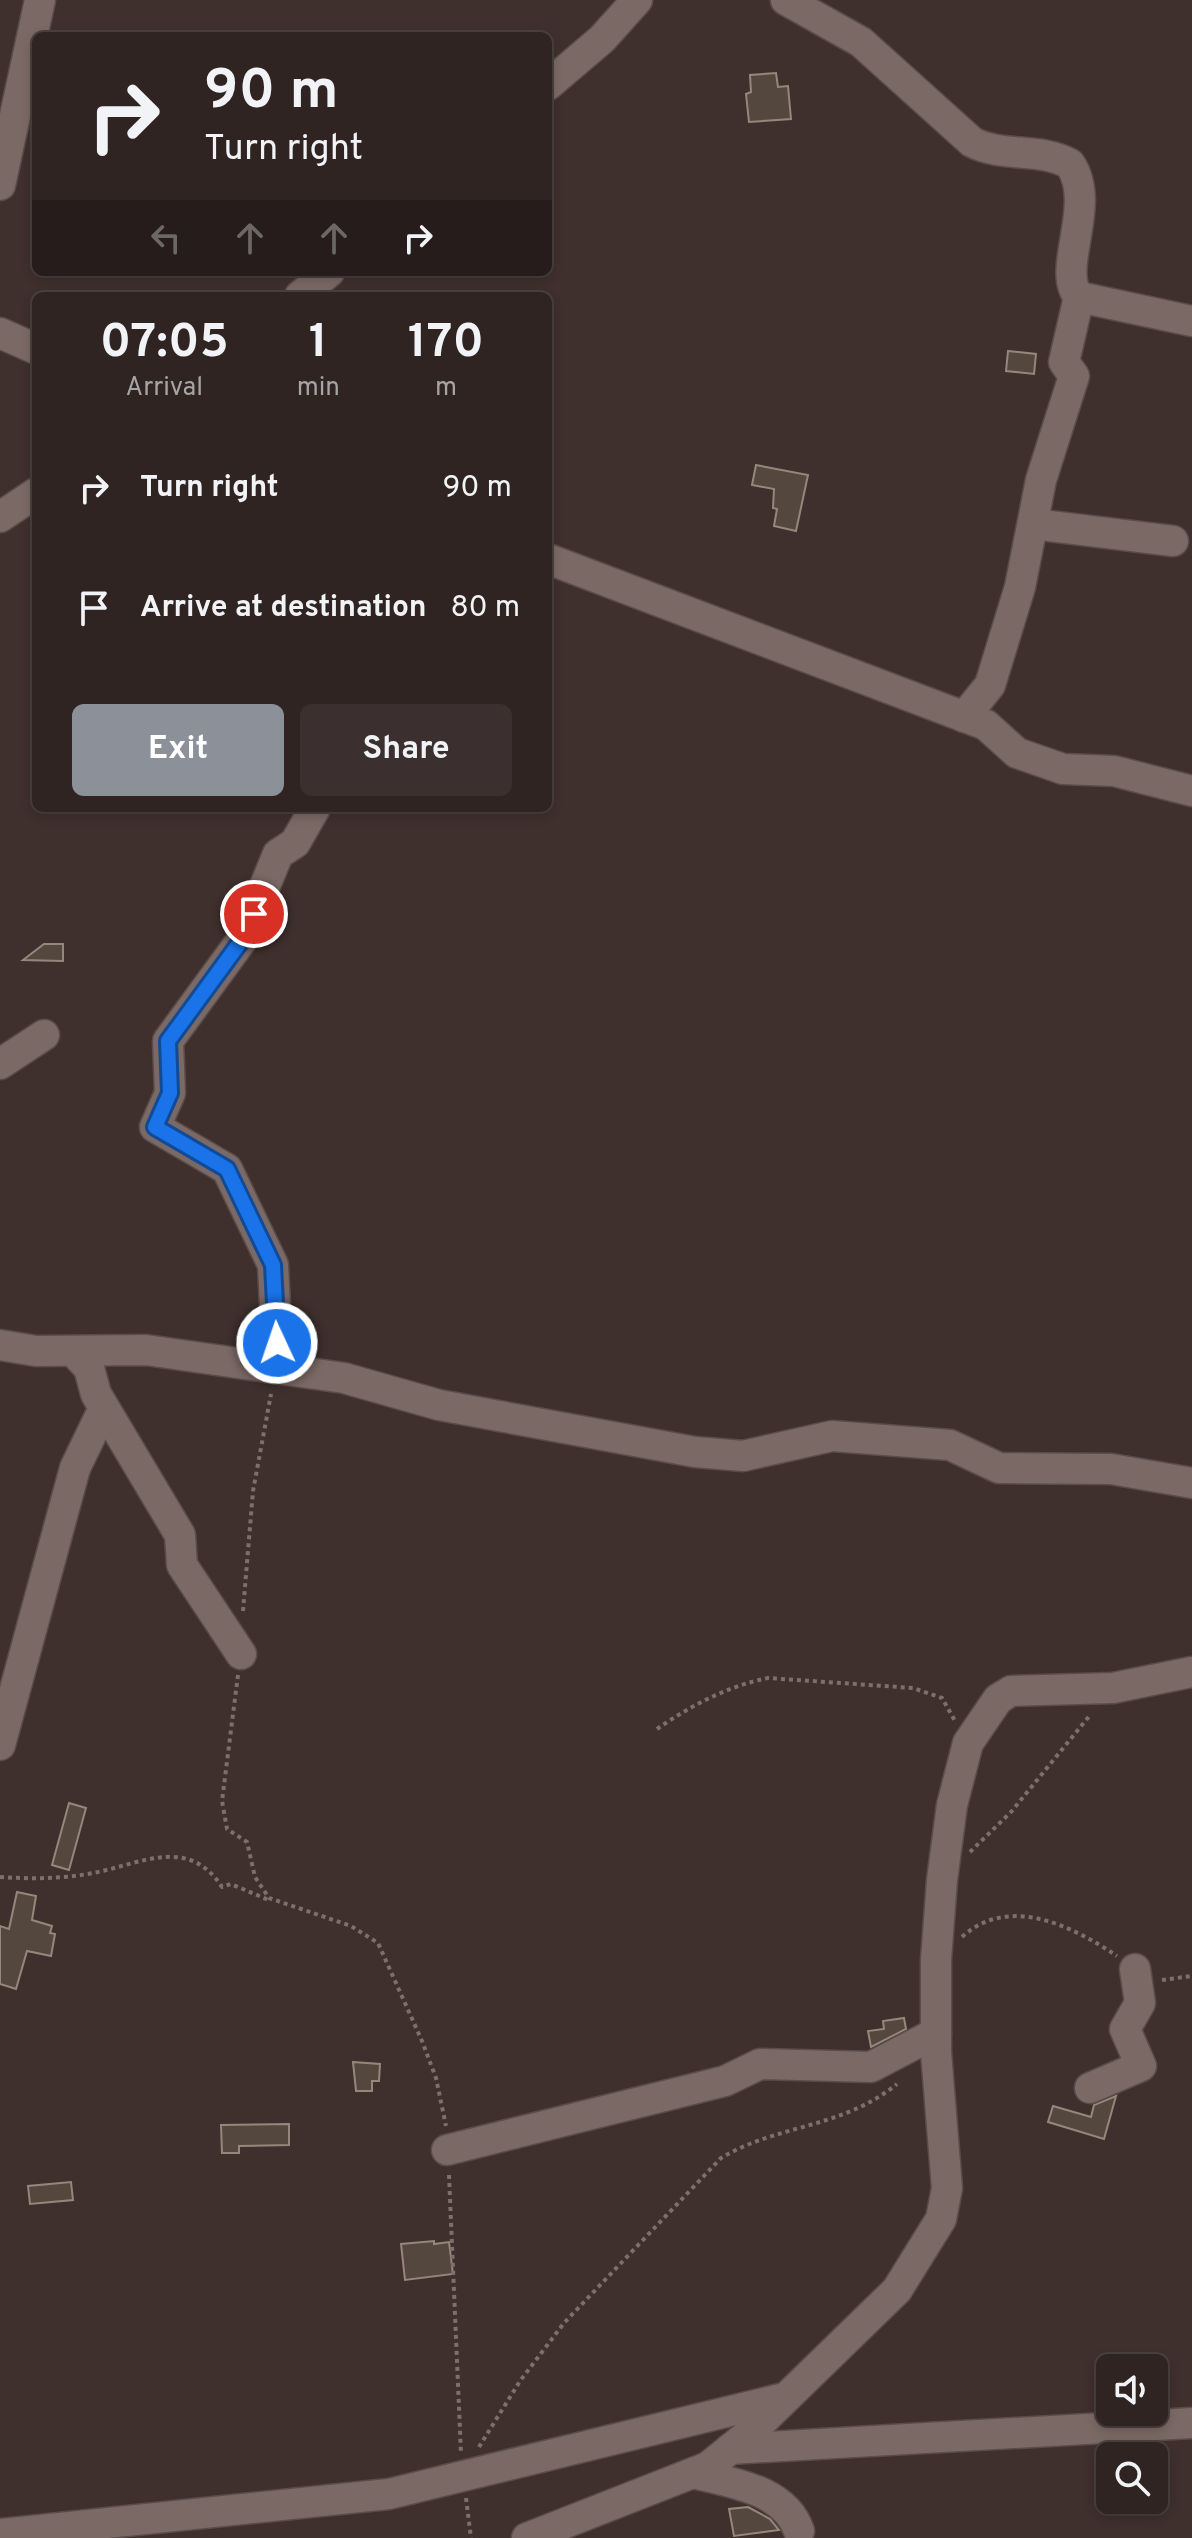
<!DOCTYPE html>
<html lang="en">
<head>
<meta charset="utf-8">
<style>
	body { margin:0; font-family:Overpass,sans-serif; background:#3b302f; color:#f1f3f6; height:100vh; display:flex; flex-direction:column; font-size:30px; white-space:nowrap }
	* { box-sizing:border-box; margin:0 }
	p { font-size:26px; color:#a7a4a5 }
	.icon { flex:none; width:44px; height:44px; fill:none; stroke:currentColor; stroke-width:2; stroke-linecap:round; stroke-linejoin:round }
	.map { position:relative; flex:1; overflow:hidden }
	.side { position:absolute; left:32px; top:292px; width:520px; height:520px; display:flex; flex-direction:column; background:#2f2422; border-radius:12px; box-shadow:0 4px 12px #0003,0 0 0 2px #4a4140 }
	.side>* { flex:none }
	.guide { position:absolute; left:32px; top:32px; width:520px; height:244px; border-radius:12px; box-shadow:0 4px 12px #0003,0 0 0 2px #4a4140; background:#2f2422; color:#f1f3f6; overflow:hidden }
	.tools { position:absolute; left:1096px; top:2354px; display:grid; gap:16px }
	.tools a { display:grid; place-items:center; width:72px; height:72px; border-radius:12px; background:#2f2422; box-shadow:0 4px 12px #0003,0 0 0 2px #4a4140; font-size:40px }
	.pin { position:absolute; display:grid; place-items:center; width:68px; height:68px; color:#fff; margin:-34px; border:4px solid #fff; border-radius:50%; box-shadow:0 2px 8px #0007 }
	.me { position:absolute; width:88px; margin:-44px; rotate:357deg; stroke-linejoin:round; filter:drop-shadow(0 0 6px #0008) }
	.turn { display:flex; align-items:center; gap:28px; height:168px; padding:0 40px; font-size:36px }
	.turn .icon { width:104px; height:104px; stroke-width:2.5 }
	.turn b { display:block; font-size:56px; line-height:68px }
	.lanes { display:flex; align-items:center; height:76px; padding:0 40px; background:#0003; justify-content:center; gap:40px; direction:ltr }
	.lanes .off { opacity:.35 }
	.eta { display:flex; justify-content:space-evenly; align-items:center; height:136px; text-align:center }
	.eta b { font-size:48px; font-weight:700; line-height:56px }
	.button { display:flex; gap:16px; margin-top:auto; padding:16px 40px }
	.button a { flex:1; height:92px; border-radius:12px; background:#8c9099; color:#fff; font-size:32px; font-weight:700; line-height:92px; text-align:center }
	.button a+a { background:#3b302f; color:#f1f3f6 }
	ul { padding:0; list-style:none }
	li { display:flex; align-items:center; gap:24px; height:120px; padding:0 40px }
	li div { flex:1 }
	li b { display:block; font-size:30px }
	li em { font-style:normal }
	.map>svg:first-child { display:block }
	.building { fill:#54483e; stroke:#95877c; stroke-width:2 }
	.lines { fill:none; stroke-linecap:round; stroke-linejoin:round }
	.minor-casing { stroke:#594c49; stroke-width:33 }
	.path { stroke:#7c6f6c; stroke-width:4; stroke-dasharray:4 4; stroke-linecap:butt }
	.minor { stroke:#7b6965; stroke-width:30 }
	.route-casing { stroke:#114b97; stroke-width:20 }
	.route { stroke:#1a73e8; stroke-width:14 }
</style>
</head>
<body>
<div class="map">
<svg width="1192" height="2538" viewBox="0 0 1192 2538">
	<rect width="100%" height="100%" fill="#3f302d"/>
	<g class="building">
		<polygon points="776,73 778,87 788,86 791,119 749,122 746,94 751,92 750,75"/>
		<polygon points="1008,351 1036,354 1034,374 1006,371"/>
		<polygon points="756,465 808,475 796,531 774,526 777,509 773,508 774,489 752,485"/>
		<polygon points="44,944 63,944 63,961 23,960"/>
		<polygon points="69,1803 86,1808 69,1870 52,1865"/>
		<polygon points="17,1892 36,1896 32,1920 52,1926 50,1933 55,1934 51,1956 27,1951 16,1989 0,1984 0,1926 9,1929"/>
		<polygon points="904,2018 906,2029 871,2047 868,2031 884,2029 883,2021"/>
		<polygon points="353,2062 380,2064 379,2081 372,2081 372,2091 356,2091"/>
		<polygon points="1116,2096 1104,2139 1048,2122 1053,2106 1091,2117 1094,2105"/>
		<polygon points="289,2124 289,2145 239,2146 239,2153 222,2153 221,2125"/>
		<polygon points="71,2182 73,2200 30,2204 28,2186"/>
		<polygon points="434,2241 434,2244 449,2242 453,2274 405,2280 401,2244"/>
		<polygon points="748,2507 770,2519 779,2530 734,2536 729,2509"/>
	</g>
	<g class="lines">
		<g class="minor-casing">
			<g id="minor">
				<path d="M786,0L861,42L972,142C1003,158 1039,147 1070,164C1098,205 1055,270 1079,297L1192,321"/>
				<polyline points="548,85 602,39 637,0"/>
				<polyline points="0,185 40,0"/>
				<polyline points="300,296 329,272"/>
				<polyline points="0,333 36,349"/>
				<polyline points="0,517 36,493"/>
				<polyline points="1033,524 1173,541"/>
				<polyline points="548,559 986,725 1017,753 1063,769 1114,771 1192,791"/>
				<polyline points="964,717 990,685 1020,587 1041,480 1074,376 1064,362 1079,297"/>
				<polyline points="0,1064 44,1035"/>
				<polyline points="0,1345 36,1351 146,1350 344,1378 439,1405 695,1452 743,1456 832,1436 950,1445 999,1468 1111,1469 1192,1483"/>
				<polyline points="73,1351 89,1368 96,1394 180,1535 182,1565 241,1654"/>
				<polyline points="278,1368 273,1265 227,1169 155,1127 170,1093 168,1041 244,937 278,854 295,843 315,808"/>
				<polyline points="0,1745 75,1468 104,1408"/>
				<polyline points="1090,2088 1141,2066 1125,2029 1140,2003 1135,1969"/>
				<polyline points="447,2150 725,2081 760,2064 871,2067 936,2033"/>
				<polyline points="730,2449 1192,2423"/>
				<path d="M693,2473C731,2483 785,2489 799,2531"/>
				<polyline points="0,2534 389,2494 784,2398"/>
				<polyline points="527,2538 708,2467 750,2433 897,2290 941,2219 947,2188 936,2052 936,1960 942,1880 952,1805 968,1743 998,1699 1011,1691 1113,1688 1192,1672"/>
			</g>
		</g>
		<g class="path">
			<polyline points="243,1611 253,1491 271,1394"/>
			<polyline points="238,1675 222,1801 227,1829 247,1842 255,1877 269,1898 351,1926 378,1943 422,2041 436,2078 446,2126"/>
			<path d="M657,1729C690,1706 728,1686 768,1678L913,1688L942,1698L955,1721"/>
			<polyline points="970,1852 1011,1812 1091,1714"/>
			<path d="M0,1877C31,1879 62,1879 93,1873C141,1864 188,1835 222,1887L231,1884L271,1901"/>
			<path d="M962,1937C1009,1894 1072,1926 1117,1956"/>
			<polyline points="1162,1980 1192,1976"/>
			<polyline points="449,2175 461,2454"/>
			<path d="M479,2447L520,2381L564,2323L721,2158C778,2124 841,2129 897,2084"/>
			<polyline points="466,2498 471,2538"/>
		</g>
		<use href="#minor" class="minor"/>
	</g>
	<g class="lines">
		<g class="route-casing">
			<polyline id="route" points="254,914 244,937 168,1041 170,1093 155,1127 227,1169 273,1265 277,1343"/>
		</g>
		<use href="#route" class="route"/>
	</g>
</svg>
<div class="tools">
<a><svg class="icon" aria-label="sound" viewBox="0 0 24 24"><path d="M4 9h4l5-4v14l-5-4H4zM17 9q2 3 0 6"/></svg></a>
<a><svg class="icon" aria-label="search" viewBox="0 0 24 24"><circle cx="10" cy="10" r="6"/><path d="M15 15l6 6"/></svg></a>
</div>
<div class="pin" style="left:254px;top:914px;background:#d93025"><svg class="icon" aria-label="arrive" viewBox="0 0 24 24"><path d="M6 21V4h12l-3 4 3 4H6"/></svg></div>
<svg class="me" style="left:277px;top:1343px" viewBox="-20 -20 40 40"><circle r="17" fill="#1a73e8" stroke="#fff" stroke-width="3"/><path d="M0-11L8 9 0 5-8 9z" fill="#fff"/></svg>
<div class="guide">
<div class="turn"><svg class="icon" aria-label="right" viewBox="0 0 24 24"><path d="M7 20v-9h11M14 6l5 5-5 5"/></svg><div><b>90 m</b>Turn right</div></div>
<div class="lanes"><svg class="icon off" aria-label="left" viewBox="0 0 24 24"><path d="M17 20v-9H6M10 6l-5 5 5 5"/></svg><svg class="icon off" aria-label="ahead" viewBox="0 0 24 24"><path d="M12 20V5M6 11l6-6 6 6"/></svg><svg class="icon off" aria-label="ahead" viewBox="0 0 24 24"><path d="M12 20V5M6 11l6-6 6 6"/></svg><svg class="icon" aria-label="right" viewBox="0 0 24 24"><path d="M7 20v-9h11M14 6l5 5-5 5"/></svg></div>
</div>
<section class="side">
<div class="eta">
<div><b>07:05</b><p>Arrival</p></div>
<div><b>1</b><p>min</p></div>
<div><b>170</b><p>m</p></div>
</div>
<ul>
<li><svg class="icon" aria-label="right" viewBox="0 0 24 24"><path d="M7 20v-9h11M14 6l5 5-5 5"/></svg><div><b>Turn right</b></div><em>90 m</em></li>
<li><svg class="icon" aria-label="arrive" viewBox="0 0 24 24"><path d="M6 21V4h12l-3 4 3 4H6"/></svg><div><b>Arrive at destination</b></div><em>80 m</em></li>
</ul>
<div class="button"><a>Exit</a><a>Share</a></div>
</section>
</div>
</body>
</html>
